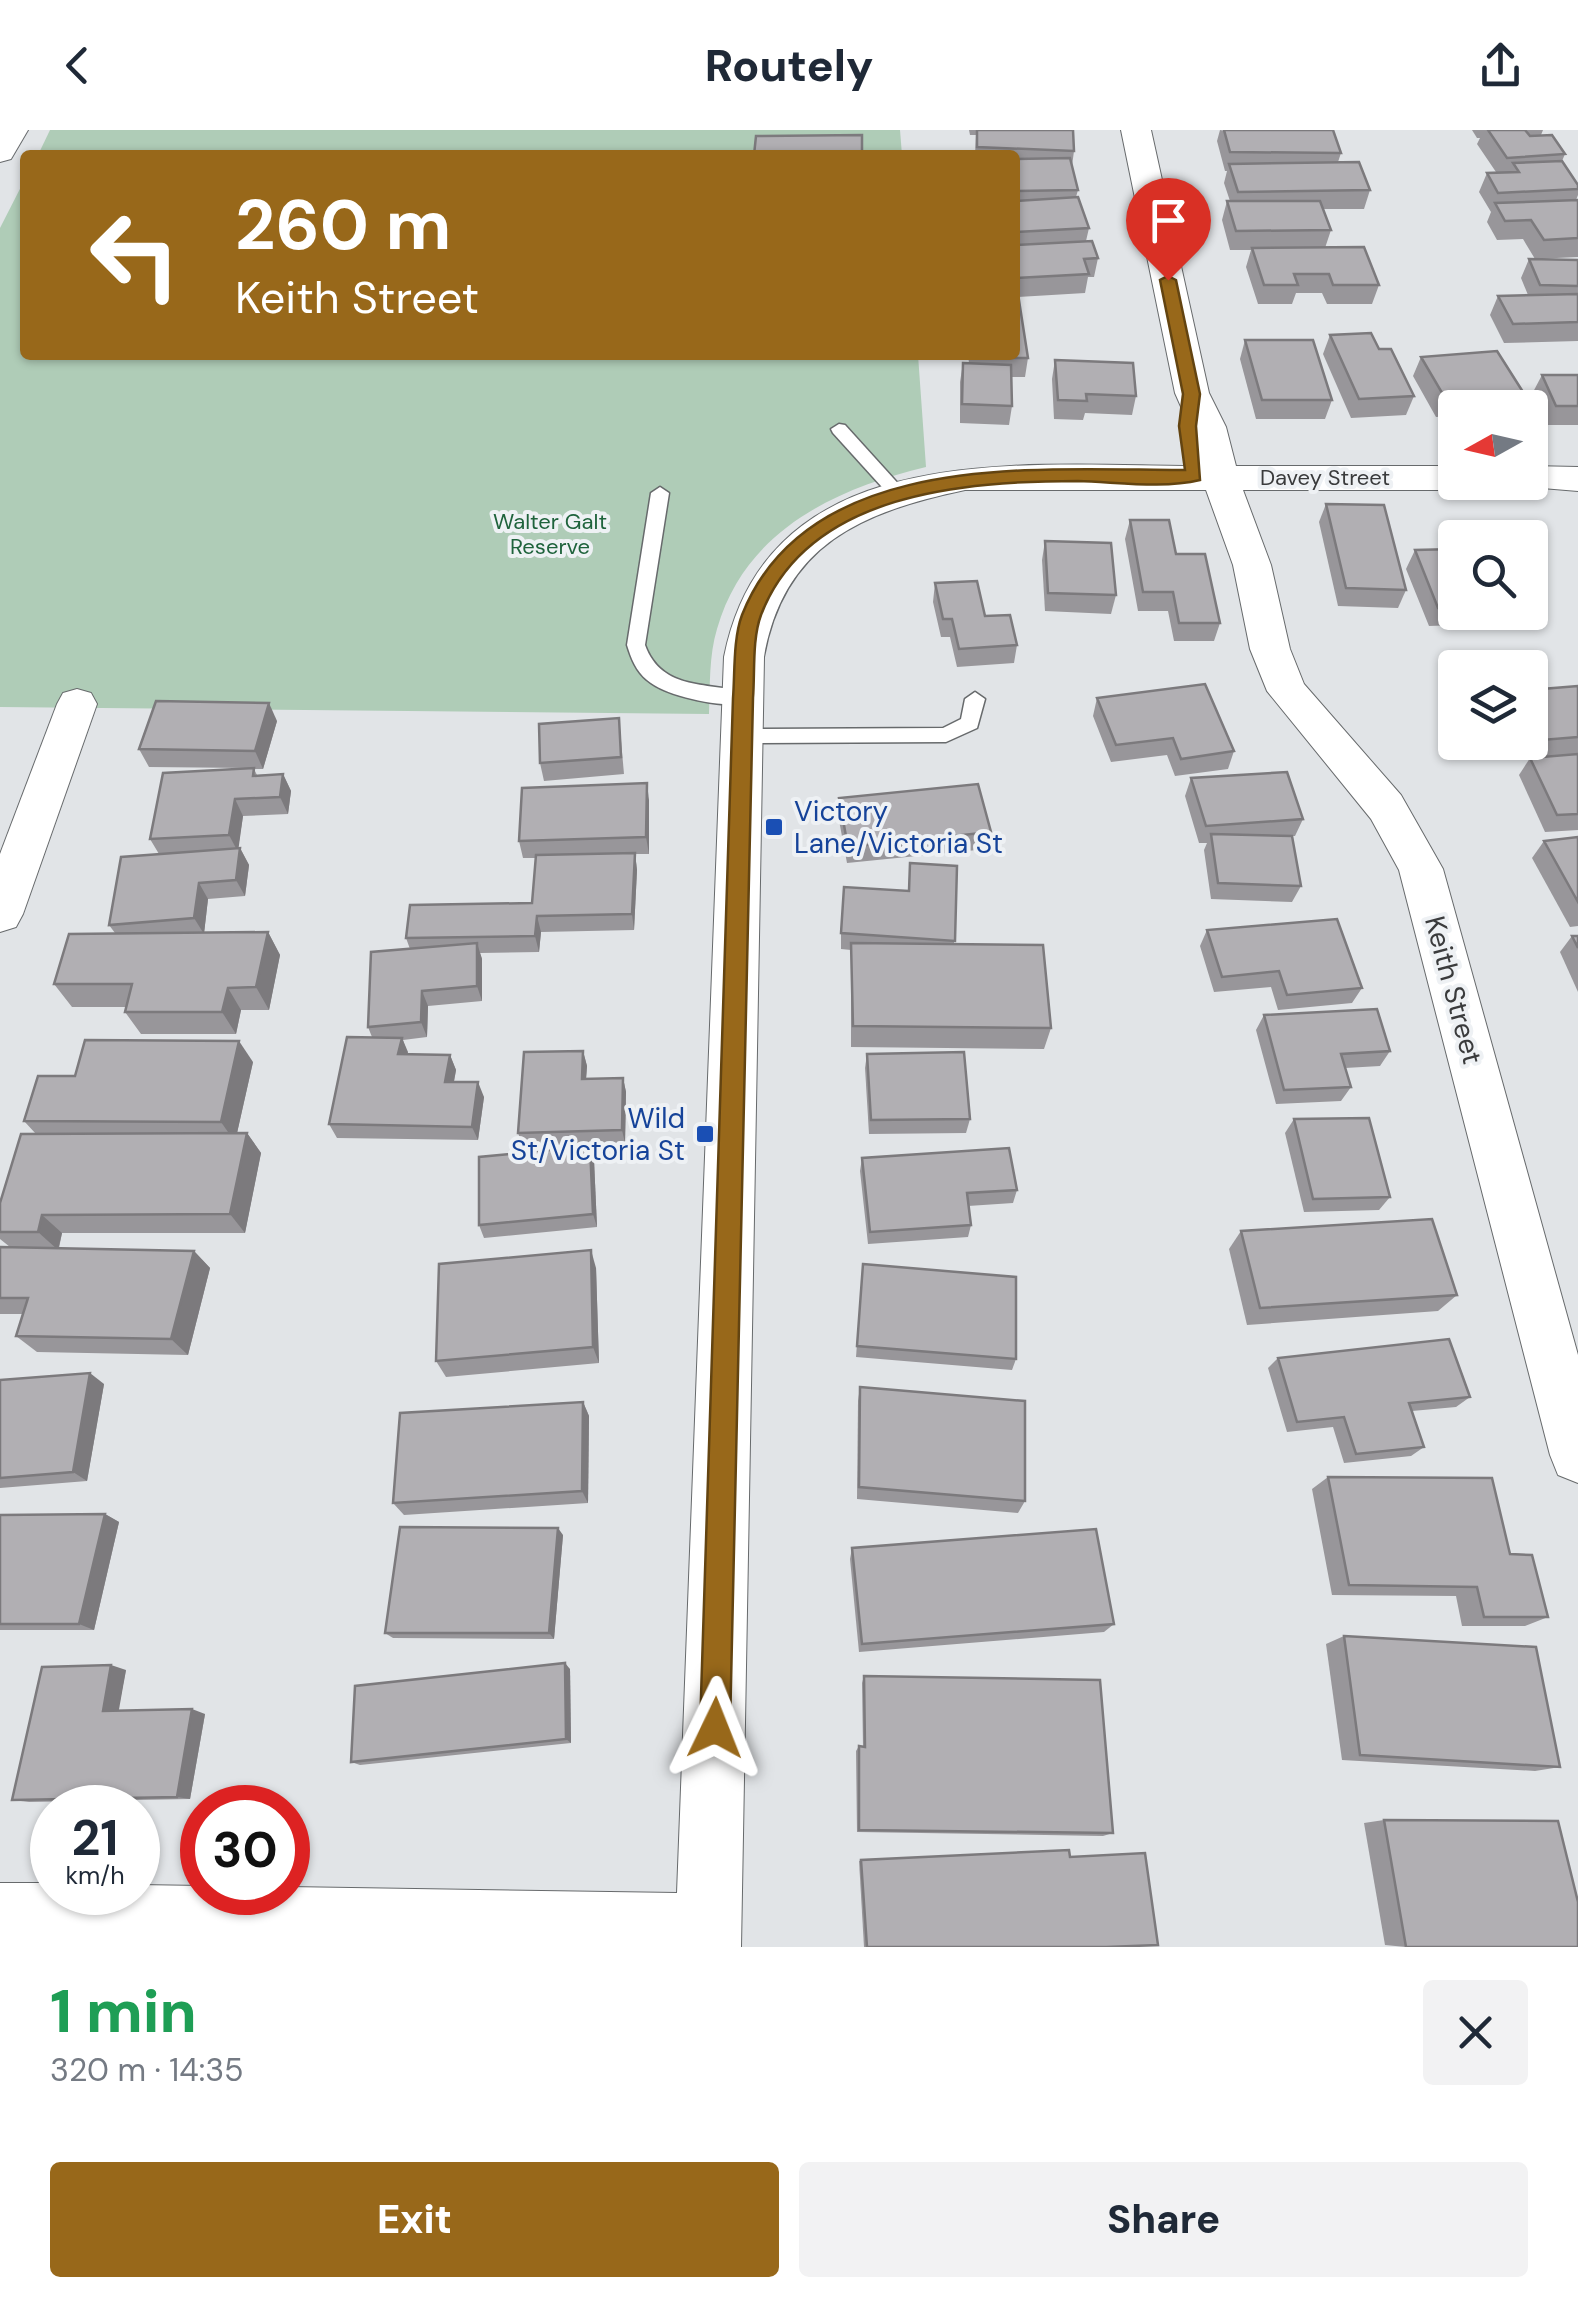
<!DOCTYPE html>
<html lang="en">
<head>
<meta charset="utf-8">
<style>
	body { margin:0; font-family:"DM Sans",sans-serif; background:#f2f2f3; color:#1f2937; height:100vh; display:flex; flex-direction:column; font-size:38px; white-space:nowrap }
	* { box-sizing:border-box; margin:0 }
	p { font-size:32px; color:#747a83 }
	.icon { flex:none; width:55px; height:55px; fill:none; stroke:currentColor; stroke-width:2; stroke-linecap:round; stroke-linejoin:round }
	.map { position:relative; height:1817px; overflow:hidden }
	.side { display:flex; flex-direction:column; background:#fff; flex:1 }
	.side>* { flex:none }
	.guide { position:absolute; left:20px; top:20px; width:1000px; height:210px; border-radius:10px; box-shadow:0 2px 8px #0004; background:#98681a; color:#fff; overflow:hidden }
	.needle { width:65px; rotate:262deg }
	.controls { position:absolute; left:1438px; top:260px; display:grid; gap:20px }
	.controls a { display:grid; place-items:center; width:110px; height:110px; border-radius:10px; background:#fff; box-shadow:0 2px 8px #0004; font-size:50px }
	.speed { position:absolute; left:30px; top:1655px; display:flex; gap:20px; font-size:50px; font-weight:700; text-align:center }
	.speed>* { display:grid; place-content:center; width:130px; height:130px; border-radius:50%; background:#fff; box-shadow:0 2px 8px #0004; line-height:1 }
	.speed small { font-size:25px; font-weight:400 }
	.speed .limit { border:15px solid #d22; background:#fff; color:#111 }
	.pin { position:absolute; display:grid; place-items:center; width:85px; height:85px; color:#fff; margin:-102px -42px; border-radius:50% 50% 50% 0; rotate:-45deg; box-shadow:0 0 10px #0007 }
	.pin .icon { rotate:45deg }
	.me { position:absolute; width:110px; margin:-55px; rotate:2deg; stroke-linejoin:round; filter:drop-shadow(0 0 8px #0008) }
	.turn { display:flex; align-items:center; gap:35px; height:210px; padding:0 50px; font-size:45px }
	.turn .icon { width:130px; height:130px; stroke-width:2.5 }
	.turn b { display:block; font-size:70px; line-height:85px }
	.round { display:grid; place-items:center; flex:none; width:105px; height:105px; border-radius:10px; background:#f2f2f3 }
	.headline { display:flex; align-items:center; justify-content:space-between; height:170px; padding:0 50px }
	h1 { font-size:60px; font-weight:800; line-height:75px; color:#1e9e55 }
	.primary-button { display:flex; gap:20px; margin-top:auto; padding:20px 50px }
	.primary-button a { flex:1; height:115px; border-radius:10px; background:#98681a; color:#fff; font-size:40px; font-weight:800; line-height:115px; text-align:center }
	.primary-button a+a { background:#f2f2f3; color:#1f2937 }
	header { display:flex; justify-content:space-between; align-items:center; height:130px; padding:0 50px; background:#fff; font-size:45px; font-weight:800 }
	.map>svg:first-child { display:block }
	.green { fill:#afccb7 }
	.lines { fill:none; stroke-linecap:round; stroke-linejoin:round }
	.service-casing { stroke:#676a6c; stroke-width:3 }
	.minor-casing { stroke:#676a6c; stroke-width:2 }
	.service { fill:#fff; fill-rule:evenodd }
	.minor { fill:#fff; fill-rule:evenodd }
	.wall { fill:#98969a }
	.shaded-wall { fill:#7c7a7d }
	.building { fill:#b1afb3; stroke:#7c7a7d; stroke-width:2.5 }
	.route { fill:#98681a; stroke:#634411; stroke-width:2.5 }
	.transit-dot { fill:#1a4fb4; stroke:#eef1f4; stroke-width:4 }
	.labels { text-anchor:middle; stroke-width:8; stroke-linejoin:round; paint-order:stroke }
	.far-street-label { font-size:22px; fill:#3a3b3c; stroke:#eef1f4 }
	.far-park-label { font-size:22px; fill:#1f633c; stroke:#eef1f4 }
	.transit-label { font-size:28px; fill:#164399; stroke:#eef1f4; text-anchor:start }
	.street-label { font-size:28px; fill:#3a3b3c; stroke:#eef1f4 }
</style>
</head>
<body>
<header><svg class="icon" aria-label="back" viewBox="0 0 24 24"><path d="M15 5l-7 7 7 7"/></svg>Routely<svg class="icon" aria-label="share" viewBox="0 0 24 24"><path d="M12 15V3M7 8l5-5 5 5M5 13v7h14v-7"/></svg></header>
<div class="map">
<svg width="1578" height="1817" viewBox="0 0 1578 1817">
	<rect width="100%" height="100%" fill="#e1e4e7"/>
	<g class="green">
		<polygon points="50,0 900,0 902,25 38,25"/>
		<path d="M25,49V225H918L926,337C834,359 745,401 717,499C709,525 710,556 709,584L0,577V98Z"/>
	</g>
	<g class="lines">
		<g class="service-casing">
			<g id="service">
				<polygon points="839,294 845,295 903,359 903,367 891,367 833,303 831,299"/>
				<path d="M660,357L669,363L645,515C662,562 710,552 750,563L753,568L750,573C726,579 666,567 647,550C636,541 631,528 627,515L651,363Z"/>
				<polygon points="975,562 985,569 977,598 946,612 743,613 733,606 743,599 943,598 961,589 965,569"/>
			</g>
		</g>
		<g class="minor-casing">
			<g id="minor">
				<polygon points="0,0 28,0 11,29 0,32"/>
				<path d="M1121,0H1151L1209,263L1226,297L1236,336H1455V352H1470L1455,360H1243L1271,435L1290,519L1304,554L1401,665L1443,739L1578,1225V1353L1558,1345L1550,1325L1399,740L1371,689L1267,561L1250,519L1233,435L1206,360H965C862,382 784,414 764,527L741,1817H0V1753H52V1762H138V1755L202,1756V1762H288V1757L677,1763L724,527C768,304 1028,336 1200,336L1190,297L1175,263Z"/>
				<polygon points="1530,336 1578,337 1578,361 1517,356 1515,352 1530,352"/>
				<polygon points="77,559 91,563 97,574 23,784 16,797 0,802 0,724 57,574 63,563"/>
			</g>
		</g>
		<use href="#service" class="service"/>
		<use href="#minor" class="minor"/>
	</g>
	<g class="wall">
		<polygon points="969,0 1073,0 1074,21 1072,36 1078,60 1076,67 1089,98 1086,111 1098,128 1094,147 1088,147 1085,163 1018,167 1028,228 1025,247 1011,247 1012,276 1009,295 960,293 960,252 963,233 969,233 968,225 1015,225 1015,25 975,25 976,5 970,5"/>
		<polygon points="1220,0 1341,23 1338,32 1370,60 1364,79 1323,79 1331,100 1325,118 1379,155 1372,174 1327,174 1322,163 1296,163 1292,174 1258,174 1246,137 1251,120 1230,120 1222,90 1227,71 1230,71 1224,53 1227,41 1225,41 1217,11"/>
		<polygon points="1472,0 1543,0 1541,5 1529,6 1565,24 1562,31 1578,55 1578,65 1576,70 1578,70 1578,127 1535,129 1523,109 1497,110 1487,92 1491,82 1479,62 1487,43 1496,42 1477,14 1480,8 1477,8"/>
		<polygon points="1529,129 1578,130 1578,211 1504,213 1490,185 1498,166 1528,165 1521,148"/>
		<polygon points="1330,205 1379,219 1414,266 1406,285 1351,288 1323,224"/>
		<polygon points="1245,210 1332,270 1325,289 1256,289 1240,229"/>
		<polygon points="1421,227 1523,262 1515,278 1455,278 1455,286 1436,287 1413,246"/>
		<polygon points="1055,230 1136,266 1132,285 1085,283 1083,290 1054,289 1052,249"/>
		<polygon points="1542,245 1578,245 1578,295 1547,295 1532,264"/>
		<polygon points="1326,374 1406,460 1398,478 1338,476 1319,392"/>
		<polygon points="1130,390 1176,424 1220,493 1214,511 1174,511 1168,481 1138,481 1125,409"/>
		<polygon points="1045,411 1116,465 1111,484 1045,481 1042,430"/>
		<polygon points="1455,419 1455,482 1520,482 1514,493 1429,496 1406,439 1415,420"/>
		<polygon points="935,453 985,486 1017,515 1014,533 957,537 950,507 941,507 933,472"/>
		<polygon points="1578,556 1578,624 1499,630 1491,612 1530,612 1530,560"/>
		<polygon points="1097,568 1234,621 1228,639 1175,646 1167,625 1111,632 1093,586"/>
		<polygon points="619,588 624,644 544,651 540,633"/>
		<polygon points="277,591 263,639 254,639 257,645 283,644 291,661 288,684 243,686 238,718 240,718 249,735 245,766 208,769 204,803 268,802 280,825 269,880 241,880 236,904 141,904 125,882 126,877 72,877 54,854 115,803 109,795 159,724 150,709 249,638 149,637 139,619"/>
		<polygon points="1578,624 1578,700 1545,702 1519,645 1530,628"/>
		<polygon points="1191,648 1303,689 1295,706 1292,706 1301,756 1292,772 1211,769 1204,720 1207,713 1199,713 1185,666"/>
		<polygon points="839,668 991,702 987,719 847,733 838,685"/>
		<polygon points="649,670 649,724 635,724 637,740 634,800 541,802 539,822 480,823 482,829 482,871 428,876 427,907 403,910 408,925 450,925 456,940 454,952 484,967 478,1010 337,1008 329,994 372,907 368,897 410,819 406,808 532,773 536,728 523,728 519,711"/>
		<polygon points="1578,707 1578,796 1570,797 1532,728 1544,711"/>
		<polygon points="910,733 957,736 954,814 1051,898 1044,919 851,917 851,820 841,819 841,803 908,761"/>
		<polygon points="1207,800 1362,858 1352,873 1278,880 1271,857 1214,862 1200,816"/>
		<polygon points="1572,806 1578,806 1578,862 1560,822"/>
		<polygon points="1264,885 1390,921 1380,936 1345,938 1351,957 1341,971 1276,974 1256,900"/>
		<polygon points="583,921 587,936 586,949 623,948 626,962 625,1013 523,1016 518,1003"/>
		<polygon points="867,924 970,989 966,1003 869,1004 865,938"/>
		<polygon points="253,932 237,1003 247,1003 261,1023 245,1103 62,1103 59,1118 194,1121 210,1138 188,1225 37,1222 16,1206 23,1184 0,1184 0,1117 10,1117 0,1109 0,1073 36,1004 24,991 75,946"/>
		<polygon points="1294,989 1390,1067 1379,1080 1304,1082 1285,1003"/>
		<polygon points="590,1016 594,1030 597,1097 484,1108 479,1095"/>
		<polygon points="862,1028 1017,1060 1013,1073 968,1076 971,1095 968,1107 868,1114 860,1041"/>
		<polygon points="1241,1101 1457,1165 1438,1181 1247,1195 1229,1119"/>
		<polygon points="863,1134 1016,1229 1012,1240 856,1227"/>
		<polygon points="596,1138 599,1233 446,1247 436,1231"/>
		<polygon points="1278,1228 1470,1267 1456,1277 1412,1281 1424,1317 1411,1326 1344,1333 1333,1297 1287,1302 1268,1238"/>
		<polygon points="0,1250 104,1254 87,1351 0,1358"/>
		<polygon points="860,1257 1025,1371 1018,1383 857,1369 858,1271"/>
		<polygon points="583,1272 589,1286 588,1373 404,1385 393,1373"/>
		<polygon points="1328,1347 1510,1424 1548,1487 1525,1496 1462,1496 1456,1466 1332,1465 1312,1359"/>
		<polygon points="105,1384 119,1392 94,1500 0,1500 0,1385"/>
		<polygon points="563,1405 554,1509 393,1508 385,1503"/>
		<polygon points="852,1418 1114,1494 1104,1502 859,1522 850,1429"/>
		<polygon points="1344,1506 1560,1637 1535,1641 1342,1630 1326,1514"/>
		<polygon points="570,1539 571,1613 360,1635 351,1632"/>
		<polygon points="126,1540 118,1580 205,1584 190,1669 29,1672 12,1670"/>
		<polygon points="864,1546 1113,1703 1103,1706 857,1702 856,1621 859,1616 863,1617 862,1553"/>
		<polygon points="1384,1690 1406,1817 1385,1815 1364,1693"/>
		<polygon points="1070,1727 1106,1817 864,1817 859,1731 861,1730"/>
	</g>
	<g class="shaded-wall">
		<polygon points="269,573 277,591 263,639 255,621"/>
		<polygon points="283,644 291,661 288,684 280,667"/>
		<polygon points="647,653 649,670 649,724 646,707"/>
		<polygon points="235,669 243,686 238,722 229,705"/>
		<polygon points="240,718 249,735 245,766 236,750"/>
		<polygon points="635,723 637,740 634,800 632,784"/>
		<polygon points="199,753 208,769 204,804 194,788"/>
		<polygon points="537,786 541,802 539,822 535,806"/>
		<polygon points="268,802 280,825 269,880 256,857"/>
		<polygon points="477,813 482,829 482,871 477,856"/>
		<polygon points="228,858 241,880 236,904 222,882"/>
		<polygon points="422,861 428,876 427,907 421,892"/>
		<polygon points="402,908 408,922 405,939 398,924"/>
		<polygon points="239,911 253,932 235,1012 221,992"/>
		<polygon points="583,921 587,936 585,963 582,949"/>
		<polygon points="450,925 456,940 451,966 445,952"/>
		<polygon points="623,948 626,962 625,1013 622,1000"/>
		<polygon points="478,952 484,967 478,1010 472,997"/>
		<polygon points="247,1003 261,1023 245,1103 230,1084"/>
		<polygon points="590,1016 594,1030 597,1097 593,1084"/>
		<polygon points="42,1085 62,1103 58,1120 38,1102"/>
		<polygon points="591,1120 596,1138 599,1233 593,1217"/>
		<polygon points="194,1121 210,1138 188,1225 171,1209"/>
		<polygon points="90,1243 104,1254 87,1351 73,1342"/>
		<polygon points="583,1272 589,1286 588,1373 582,1361"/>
		<polygon points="105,1384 119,1392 94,1500 79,1494"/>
		<polygon points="558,1398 563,1405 554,1509 549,1503"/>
		<polygon points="565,1533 570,1539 571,1613 566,1609"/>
		<polygon points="111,1535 126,1540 118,1585 103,1581"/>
		<polygon points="192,1579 205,1584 190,1669 177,1667"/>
	</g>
	<g class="building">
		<polygon points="977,0 1073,0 1074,21 977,17"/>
		<polygon points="1224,0 1333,0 1341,23 1230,22"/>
		<polygon points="1488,0 1525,0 1530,6 1552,5 1565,24 1507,28"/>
		<polygon points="862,5 862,25 754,25 756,6"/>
		<polygon points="1070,28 1078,60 1015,61 1015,29"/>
		<polygon points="1562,31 1578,55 1578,59 1498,63 1487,43 1519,42 1513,33"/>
		<polygon points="1359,32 1370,60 1238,62 1229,34"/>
		<polygon points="1078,67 1089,98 1015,102 1015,71"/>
		<polygon points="1578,70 1578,108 1544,110 1531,90 1505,91 1495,73"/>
		<polygon points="1227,71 1320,71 1331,100 1236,101"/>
		<polygon points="1092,111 1098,128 1084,129 1089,144 1015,148 1015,115"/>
		<polygon points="1364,117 1379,155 1333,155 1329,144 1294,144 1298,155 1264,155 1252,118"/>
		<polygon points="1529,129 1578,130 1578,156 1540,155"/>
		<polygon points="1018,164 1028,228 973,228 973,225 1015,225 1015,165"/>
		<polygon points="1578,164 1578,192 1513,194 1498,166"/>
		<polygon points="1371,203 1379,219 1391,219 1414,266 1359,269 1330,205"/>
		<polygon points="1245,210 1313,210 1332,270 1262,270"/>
		<polygon points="1497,221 1523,262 1445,268 1421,227"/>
		<polygon points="1055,230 1133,233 1136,266 1086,264 1087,271 1058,270"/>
		<polygon points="963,233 1011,235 1012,276 962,274"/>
		<polygon points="1542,245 1578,245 1578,276 1556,276"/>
		<polygon points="1326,374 1384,375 1406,460 1346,458"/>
		<polygon points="1130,390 1169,390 1176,424 1205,424 1220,493 1179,493 1173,462 1143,462"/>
		<polygon points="1045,411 1111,413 1116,465 1048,463"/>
		<polygon points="1455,419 1455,477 1438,478 1415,420"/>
		<polygon points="977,451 985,486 1010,485 1017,515 959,519 952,489 943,489 935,453"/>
		<polygon points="1205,554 1234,621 1181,629 1173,608 1116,615 1097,568"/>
		<polygon points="1578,556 1578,607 1530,611 1530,560"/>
		<polygon points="156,571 269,573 255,621 139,619"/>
		<polygon points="619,588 621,627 540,633 539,594"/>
		<polygon points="1578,624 1578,684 1557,685 1530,628"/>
		<polygon points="254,638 253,646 283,644 280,667 235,669 229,705 150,709 163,643"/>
		<polygon points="1287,642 1303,689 1206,696 1191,648"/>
		<polygon points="647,653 646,707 519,711 522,658"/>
		<polygon points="978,654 991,702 848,717 839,668"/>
		<polygon points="1211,704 1292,706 1301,756 1218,753"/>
		<polygon points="1578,707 1578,772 1544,711"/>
		<polygon points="240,718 236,750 199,753 194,788 109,795 121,727"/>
		<polygon points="635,723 632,784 537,786 535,806 406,808 410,775 532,773 536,725"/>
		<polygon points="910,733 957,736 955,811 841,803 844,757 909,761"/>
		<polygon points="1337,789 1362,858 1287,865 1279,841 1222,847 1207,800"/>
		<polygon points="268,802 256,857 228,858 222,882 125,882 132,854 54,854 69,804"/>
		<polygon points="1572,806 1578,806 1578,818"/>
		<polygon points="477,813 477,856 422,861 421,892 368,897 371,822"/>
		<polygon points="851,813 1043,815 1051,898 853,896"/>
		<polygon points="1377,879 1390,921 1341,924 1351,957 1284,960 1264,885"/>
		<polygon points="347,907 402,908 398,924 450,925 445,952 478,952 472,997 329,994"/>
		<polygon points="85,910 239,911 221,992 24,991 38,946 75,946"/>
		<polygon points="583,921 582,949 623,948 622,1000 518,1003 524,922"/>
		<polygon points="964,922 970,989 871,990 867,924"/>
		<polygon points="1369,988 1390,1067 1313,1069 1294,989"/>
		<polygon points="247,1003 230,1084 42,1085 38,1102 0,1102 0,1073 21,1004"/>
		<polygon points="590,1016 593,1084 479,1095 479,1027"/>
		<polygon points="1009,1018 1017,1060 967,1063 971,1095 870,1102 862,1028"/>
		<polygon points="1432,1089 1457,1165 1260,1178 1241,1101"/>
		<polygon points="0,1117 194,1121 171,1209 16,1206 28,1168 0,1168"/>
		<polygon points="591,1120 593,1217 436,1231 439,1134"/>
		<polygon points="863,1134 1016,1147 1016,1229 857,1216"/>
		<polygon points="1449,1209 1470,1267 1409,1273 1424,1317 1356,1324 1344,1287 1297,1292 1278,1228"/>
		<polygon points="90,1243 73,1342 0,1348 0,1250"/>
		<polygon points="860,1257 1025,1271 1025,1371 859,1357"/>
		<polygon points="583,1272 582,1361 393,1373 400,1283"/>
		<polygon points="1328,1347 1492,1348 1510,1424 1532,1425 1548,1487 1484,1487 1477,1457 1349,1455"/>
		<polygon points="105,1384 79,1494 0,1494 0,1385"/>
		<polygon points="400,1397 558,1398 549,1503 385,1503"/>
		<polygon points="1096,1399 1114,1494 862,1514 852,1418"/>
		<polygon points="1344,1506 1536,1517 1560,1637 1360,1625"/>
		<polygon points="565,1533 566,1609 351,1632 355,1556"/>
		<polygon points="111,1535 103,1581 192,1579 177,1667 12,1670 42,1537"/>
		<polygon points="864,1546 1100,1550 1113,1703 859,1700 859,1616 865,1617"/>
		<polygon points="1384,1690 1558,1691 1578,1772 1578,1817 1406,1817"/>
		<polygon points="1069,1720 1070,1727 1145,1723 1158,1815 1106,1817 867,1817 861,1730"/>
	</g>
	<path class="route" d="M1168,146L1176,150L1200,264L1196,296L1200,350C1163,359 1117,352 1078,351C966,351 808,362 761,485C752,509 755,543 753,568L730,1598L725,1608L715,1613L705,1608L700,1598L733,568C735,543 733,509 742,485C808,318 1040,340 1185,340L1179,296L1183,264L1160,150Z"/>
	<g class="transit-dot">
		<rect x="764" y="687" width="20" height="20" rx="5"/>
		<rect x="695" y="994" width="20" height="20" rx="5"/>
	</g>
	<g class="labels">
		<g class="far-street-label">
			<text x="1325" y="355">Davey Street</text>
		</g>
		<g class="far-park-label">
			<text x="550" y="399">Walter Galt<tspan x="550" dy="25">Reserve</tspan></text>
		</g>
		<g class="transit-label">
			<text x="794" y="691">Victory<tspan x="794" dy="32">Lane/Victoria St</tspan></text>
			<text x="685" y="998" text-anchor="end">Wild<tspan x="685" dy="32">St/Victoria St</tspan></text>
		</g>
		<g class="street-label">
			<text transform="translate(1454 860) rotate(75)" y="10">Keith Street</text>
		</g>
	</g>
</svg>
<div class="controls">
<a><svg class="needle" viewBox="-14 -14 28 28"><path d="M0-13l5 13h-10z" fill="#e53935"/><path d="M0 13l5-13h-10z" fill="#747a83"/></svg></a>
<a><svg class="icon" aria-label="search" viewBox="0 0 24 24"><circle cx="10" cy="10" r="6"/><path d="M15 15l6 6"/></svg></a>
<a><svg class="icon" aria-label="layers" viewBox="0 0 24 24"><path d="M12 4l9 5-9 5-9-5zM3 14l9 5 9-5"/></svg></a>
</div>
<div class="speed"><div>21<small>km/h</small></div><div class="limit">30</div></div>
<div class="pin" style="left:1168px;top:150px;background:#d93025"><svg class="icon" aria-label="arrive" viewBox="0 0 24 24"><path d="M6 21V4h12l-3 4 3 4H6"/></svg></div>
<svg class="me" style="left:715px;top:1598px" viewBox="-20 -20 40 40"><path d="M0-17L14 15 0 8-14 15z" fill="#98681a" stroke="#fff" stroke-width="4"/></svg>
<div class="guide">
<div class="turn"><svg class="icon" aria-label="left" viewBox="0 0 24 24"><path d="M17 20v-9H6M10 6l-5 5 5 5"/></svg><div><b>260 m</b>Keith Street</div></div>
</div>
</div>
<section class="side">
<div class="headline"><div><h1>1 min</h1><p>320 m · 14:35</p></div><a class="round"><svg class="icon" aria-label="close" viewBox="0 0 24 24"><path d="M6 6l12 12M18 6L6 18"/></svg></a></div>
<div class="primary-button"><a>Exit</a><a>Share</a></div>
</section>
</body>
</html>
